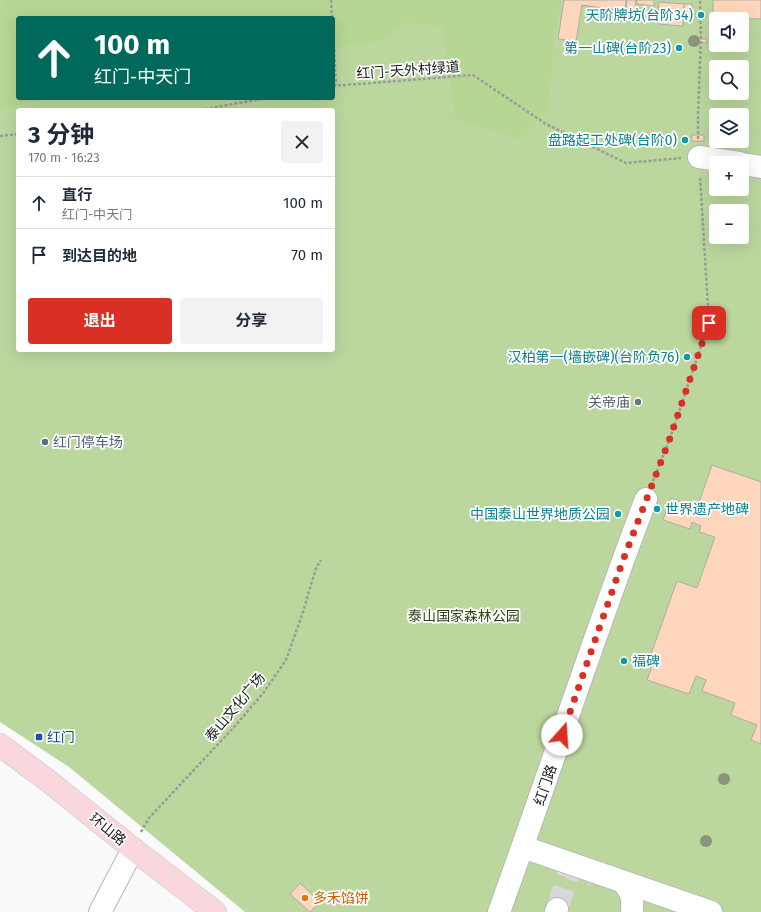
<!DOCTYPE html>
<html lang="zh">
<head>
<meta charset="utf-8">
<style>
	body { margin:0; font-family:"Fira Sans","Noto Sans SC",sans-serif; background:#f2f2f3; color:#1f2937; height:100vh; display:flex; flex-direction:column; font-size:15px; white-space:nowrap }
	* { box-sizing:border-box; margin:0 }
	p { font-size:13px; color:#747a83 }
	.icon { flex:none; width:22px; height:22px; fill:none; stroke:currentColor; stroke-width:2; stroke-linecap:round; stroke-linejoin:round }
	.map { position:relative; flex:1; overflow:hidden }
	.panel { position:absolute; left:16px; top:108px; width:319px; height:244px; display:flex; flex-direction:column; background:#fff; border-radius:4px; box-shadow:0 4px 16px #0002 }
	.panel>* { flex:none }
	.hud { position:absolute; left:16px; top:16px; width:319px; height:84px; border-radius:4px; box-shadow:0 4px 16px #0002; background:#00695c; color:#fff; overflow:hidden }
	.buttons { position:absolute; left:709px; top:12px; display:grid; gap:8px }
	.buttons a { display:grid; place-items:center; width:40px; height:40px; border-radius:4px; background:#fff; box-shadow:0 4px 16px #0002; font-size:20px }
	.pin { position:absolute; display:grid; place-items:center; width:34px; height:34px; color:#fff; margin:-17px; border-radius:8px; box-shadow:0 2px 6px #0006 }
	.me { position:absolute; width:44px; margin:-22px; rotate:19deg; stroke-linejoin:round; filter:drop-shadow(0 0 3px #0008) }
	.turn { display:flex; align-items:center; gap:14px; height:84px; padding:0 12px; font-size:18px }
	.turn .icon { width:52px; height:52px; stroke-width:2.5 }
	.turn b { display:block; font-size:28px; line-height:34px }
	.round { display:grid; place-items:center; flex:none; width:42px; height:42px; border-radius:4px; background:#f2f2f3 }
	.head { display:flex; align-items:center; justify-content:space-between; height:68px; padding:0 12px }
	h1 { font-size:24px; font-weight:700; line-height:30px }
	.button { display:flex; gap:8px; margin-top:auto; padding:8px 12px }
	.button a { flex:1; height:46px; border-radius:4px; background:#d93025; color:#fff; font-size:16px; font-weight:700; line-height:46px; text-align:center }
	.button a+a { background:#f2f2f3; color:#1f2937 }
	ul { padding:0; list-style:none }
	li { display:flex; align-items:center; gap:12px; height:52px; padding:0 12px; border-top:1px solid #e0e1e3 }
	li div { flex:1 }
	li b { display:block; font-size:15px }
	li em { font-style:normal }
	.map>svg:first-child { display:block }
	.green { fill:#bbd79e; fill-rule:evenodd }
	.forest { fill:#b6d693 }
	.building { fill:#fed6bb; stroke:#adacab }
	.lines { fill:none; stroke-linecap:round; stroke-linejoin:round }
	.minor-tunnel { stroke:#d8d8da; stroke-width:22; stroke-dasharray:22 11; stroke-linecap:butt }
	.minor-casing { stroke:#b7b7b9; stroke-width:24 }
	.major-casing { stroke:#d5d5d5; stroke-width:24 }
	.path { stroke:#9b9b9c; stroke-width:2.5; stroke-dasharray:3 2; stroke-linecap:butt }
	.minor { stroke:#fff; stroke-width:22 }
	.major { stroke:#fad7dd; stroke-width:22 }
	.tree { fill:#89947b }
	.route { stroke:#d93025; stroke-width:7; stroke-dasharray:0 12.6 }
	.culture-dot { fill:#0f9aa8; stroke:#fff; stroke-width:1.5 }
	.worship-dot { fill:#6b7280; stroke:#fff; stroke-width:1.5 }
	.service-dot { fill:#5c6f8a; stroke:#fff; stroke-width:1.5 }
	.transit-dot { fill:#1a4fb4; stroke:#fff; stroke-width:1.5 }
	.food-dot { fill:#e8710a; stroke:#fff; stroke-width:1.5 }
	.labels { text-anchor:middle; stroke-width:3.5; stroke-linejoin:round; paint-order:stroke }
	.culture-label { font-size:14px; fill:#0d838f; stroke:#fff; text-anchor:end }
	.street-label { font-size:14px; fill:#181818; stroke:#fff }
	.worship-label { font-size:14px; fill:#5b616d; stroke:#fff; text-anchor:end }
	.service-label { font-size:14px; fill:#4e5e75; stroke:#fff; text-anchor:start }
	.park-label { font-size:14px; fill:#2d4111; stroke:#fff }
	.transit-label { font-size:14px; fill:#164399; stroke:#fff; text-anchor:start }
	.food-label { font-size:14px; fill:#c56008; stroke:#fff; text-anchor:start }
</style>
</head>
<body>
<div class="map">
<svg width="761" height="912" viewBox="0 0 761 912">
	<rect width="100%" height="100%" fill="#fafafc"/>
	<path class="green" d="M0,0H761V912H245L69,767L0,722ZM18,18H333V98H18ZM716,19H742V45H716ZM716,67H742V93H716ZM18,110H333V350H18ZM716,115H742V141H716ZM716,163H742V189H716ZM716,211H742V237H716Z"/>
	<polygon class="forest" points="11,0 561,0 554,43 548,110 520,139 455,119 443,27 404,22 383,40 333,49 333,18 18,18 18,98 44,98 0,110 0,26 2,2"/>
	<g class="building">
		<polygon points="564,0 626,0 625,11 582,5 576,41 558,39"/>
		<polygon points="627,0 636,0 634,18 625,17"/>
		<polygon points="637,0 654,0 654,6 637,4"/>
		<polygon points="713,0 761,0 761,19 713,17"/>
		<polygon points="659,2 684,4 683,26 658,24"/>
		<rect x="684" y="4" width="8" height="11"/>
		<rect x="695" y="14" width="11" height="3"/>
		<polygon points="696,39 707,39 707,43 696,42"/>
		<rect x="692" y="135" width="12" height="6"/>
		<polygon points="712,465 761,482 761,744 751,740 757,725 731,715 735,703 702,691 706,680 696,676 689,694 647,680 651,669 651,654 677,581 697,588 715,537 699,532 701,526 692,522 690,529 663,520 671,498 697,508"/>
		<polygon points="300,883 320,902 310,912 290,894"/>
	</g>
	<g class="lines">
		<polyline class="minor-tunnel" points="557,909 570,868 593,876"/>
		<g class="minor-casing">
			<g id="minor">
				<polyline points="699,157 739,163"/>
				<polyline points="742,164 761,167"/>
				<polyline points="523,847 711,912"/>
				<path d="M623,882C632,893 633,897 632,912"/>
				<polyline points="100,912 133,849"/>
				<path d="M499,912C549,775 594,635 646,499"/>
				<polyline points="556,912 557,909"/>
			</g>
		</g>
		<g class="major-casing">
			<polyline id="major" points="0,745 51,783 133,849 215,912"/>
		</g>
		<g class="path">
			<polyline points="331,0 332,18"/>
			<polyline points="333,29 336,85"/>
			<polyline points="333,86 473,75 546,124 626,163 681,158"/>
			<polyline points="200,110 267,98"/>
			<polyline points="0,136 18,134"/>
			<polyline points="698,139 698,113 701,39 700,0"/>
			<polyline points="653,481 669,441 709,323 700,176"/>
			<polyline points="141,832 149,818 236,725 264,692 286,660 303,612 316,568 321,560"/>
		</g>
		<use href="#minor" class="minor"/>
		<use href="#major" class="major"/>
	</g>
	<g class="tree">
		<circle cx="694" cy="41" r="6"/>
		<circle cx="724" cy="779" r="6"/>
		<circle cx="706" cy="841" r="6"/>
	</g>
	<g class="lines">
		<polyline class="route" points="562,735 622,563 669,441 709,323"/>
	</g>
	<g class="culture-dot">
		<circle cx="701" cy="15" r="4"/>
		<circle cx="679" cy="48" r="4"/>
		<circle cx="685" cy="140" r="4"/>
		<circle cx="687" cy="357" r="4"/>
		<circle cx="657" cy="509" r="4"/>
		<circle cx="618" cy="514" r="4"/>
		<circle cx="624" cy="661" r="4"/>
	</g>
	<circle class="worship-dot" cx="638" cy="402" r="4"/>
	<circle class="service-dot" cx="45" cy="442" r="4"/>
	<rect class="transit-dot" x="35" y="733" width="8" height="8" rx="2"/>
	<circle class="food-dot" cx="305" cy="898" r="4"/>
	<g class="labels">
		<g class="culture-label">
			<text x="693" y="20">天阶牌坊(台阶34)</text>
			<text x="671" y="53">第一山碑(台阶23)</text>
			<text x="677" y="145">盘路起工处碑(台阶0)</text>
			<text x="679" y="362">汉柏第一(墙嵌碑)(台阶负76)</text>
			<text x="665" y="514" text-anchor="start">世界遗产地碑</text>
			<text x="610" y="519">中国泰山世界地质公园</text>
			<text x="632" y="666" text-anchor="start">福碑</text>
		</g>
		<g class="street-label">
			<text transform="translate(408 70) rotate(-4)" y="5">红门-天外村绿道</text>
			<text transform="translate(235 707) rotate(-50)" y="5">泰山文化广场</text>
			<text transform="translate(545 785) rotate(-71)" y="5">红门路</text>
			<text transform="translate(108 829) rotate(39)" y="5">环山路</text>
		</g>
		<g class="worship-label">
			<text x="630" y="407">关帝庙</text>
		</g>
		<g class="service-label">
			<text x="53" y="447">红门停车场</text>
		</g>
		<g class="park-label">
			<text x="464" y="621">泰山国家森林公园</text>
		</g>
		<g class="transit-label">
			<text x="47" y="742">红门</text>
		</g>
		<g class="food-label">
			<text x="313" y="903">多禾馅饼</text>
		</g>
	</g>
</svg>
<div class="buttons">
<a><svg class="icon" aria-label="sound" viewBox="0 0 24 24"><path d="M4 9h4l5-4v14l-5-4H4zM17 9q2 3 0 6"/></svg></a>
<a><svg class="icon" aria-label="search" viewBox="0 0 24 24"><circle cx="10" cy="10" r="6"/><path d="M15 15l6 6"/></svg></a>
<a><svg class="icon" aria-label="layers" viewBox="0 0 24 24"><path d="M12 4l9 5-9 5-9-5zM3 14l9 5 9-5"/></svg></a>
<a>+</a>
<a>−</a>
</div>
<div class="pin" style="left:709px;top:323px;background:#d93025"><svg class="icon" aria-label="arrive" viewBox="0 0 24 24"><path d="M6 21V4h12l-3 4 3 4H6"/></svg></div>
<svg class="me" style="left:562px;top:735px" viewBox="-20 -20 40 40"><circle r="19" fill="#fff"/><path d="M0-13L10 11 0 6-10 11z" fill="#d93025"/></svg>
<div class="hud">
<div class="turn"><svg class="icon" aria-label="ahead" viewBox="0 0 24 24"><path d="M12 20V5M6 11l6-6 6 6"/></svg><div><b>100 m</b>红门-中天门</div></div>
</div>
<section class="panel">
<div class="head"><div><h1>3 分钟</h1><p>170 m · 16:23</p></div><a class="round"><svg class="icon" aria-label="close" viewBox="0 0 24 24"><path d="M6 6l12 12M18 6L6 18"/></svg></a></div>
<ul>
<li><svg class="icon" aria-label="ahead" viewBox="0 0 24 24"><path d="M12 20V5M6 11l6-6 6 6"/></svg><div><b>直行</b><p>红门-中天门</p></div><em>100 m</em></li>
<li><svg class="icon" aria-label="arrive" viewBox="0 0 24 24"><path d="M6 21V4h12l-3 4 3 4H6"/></svg><div><b>到达目的地</b></div><em>70 m</em></li>
</ul>
<div class="button"><a>退出</a><a>分享</a></div>
</section>
</div>
</body>
</html>
